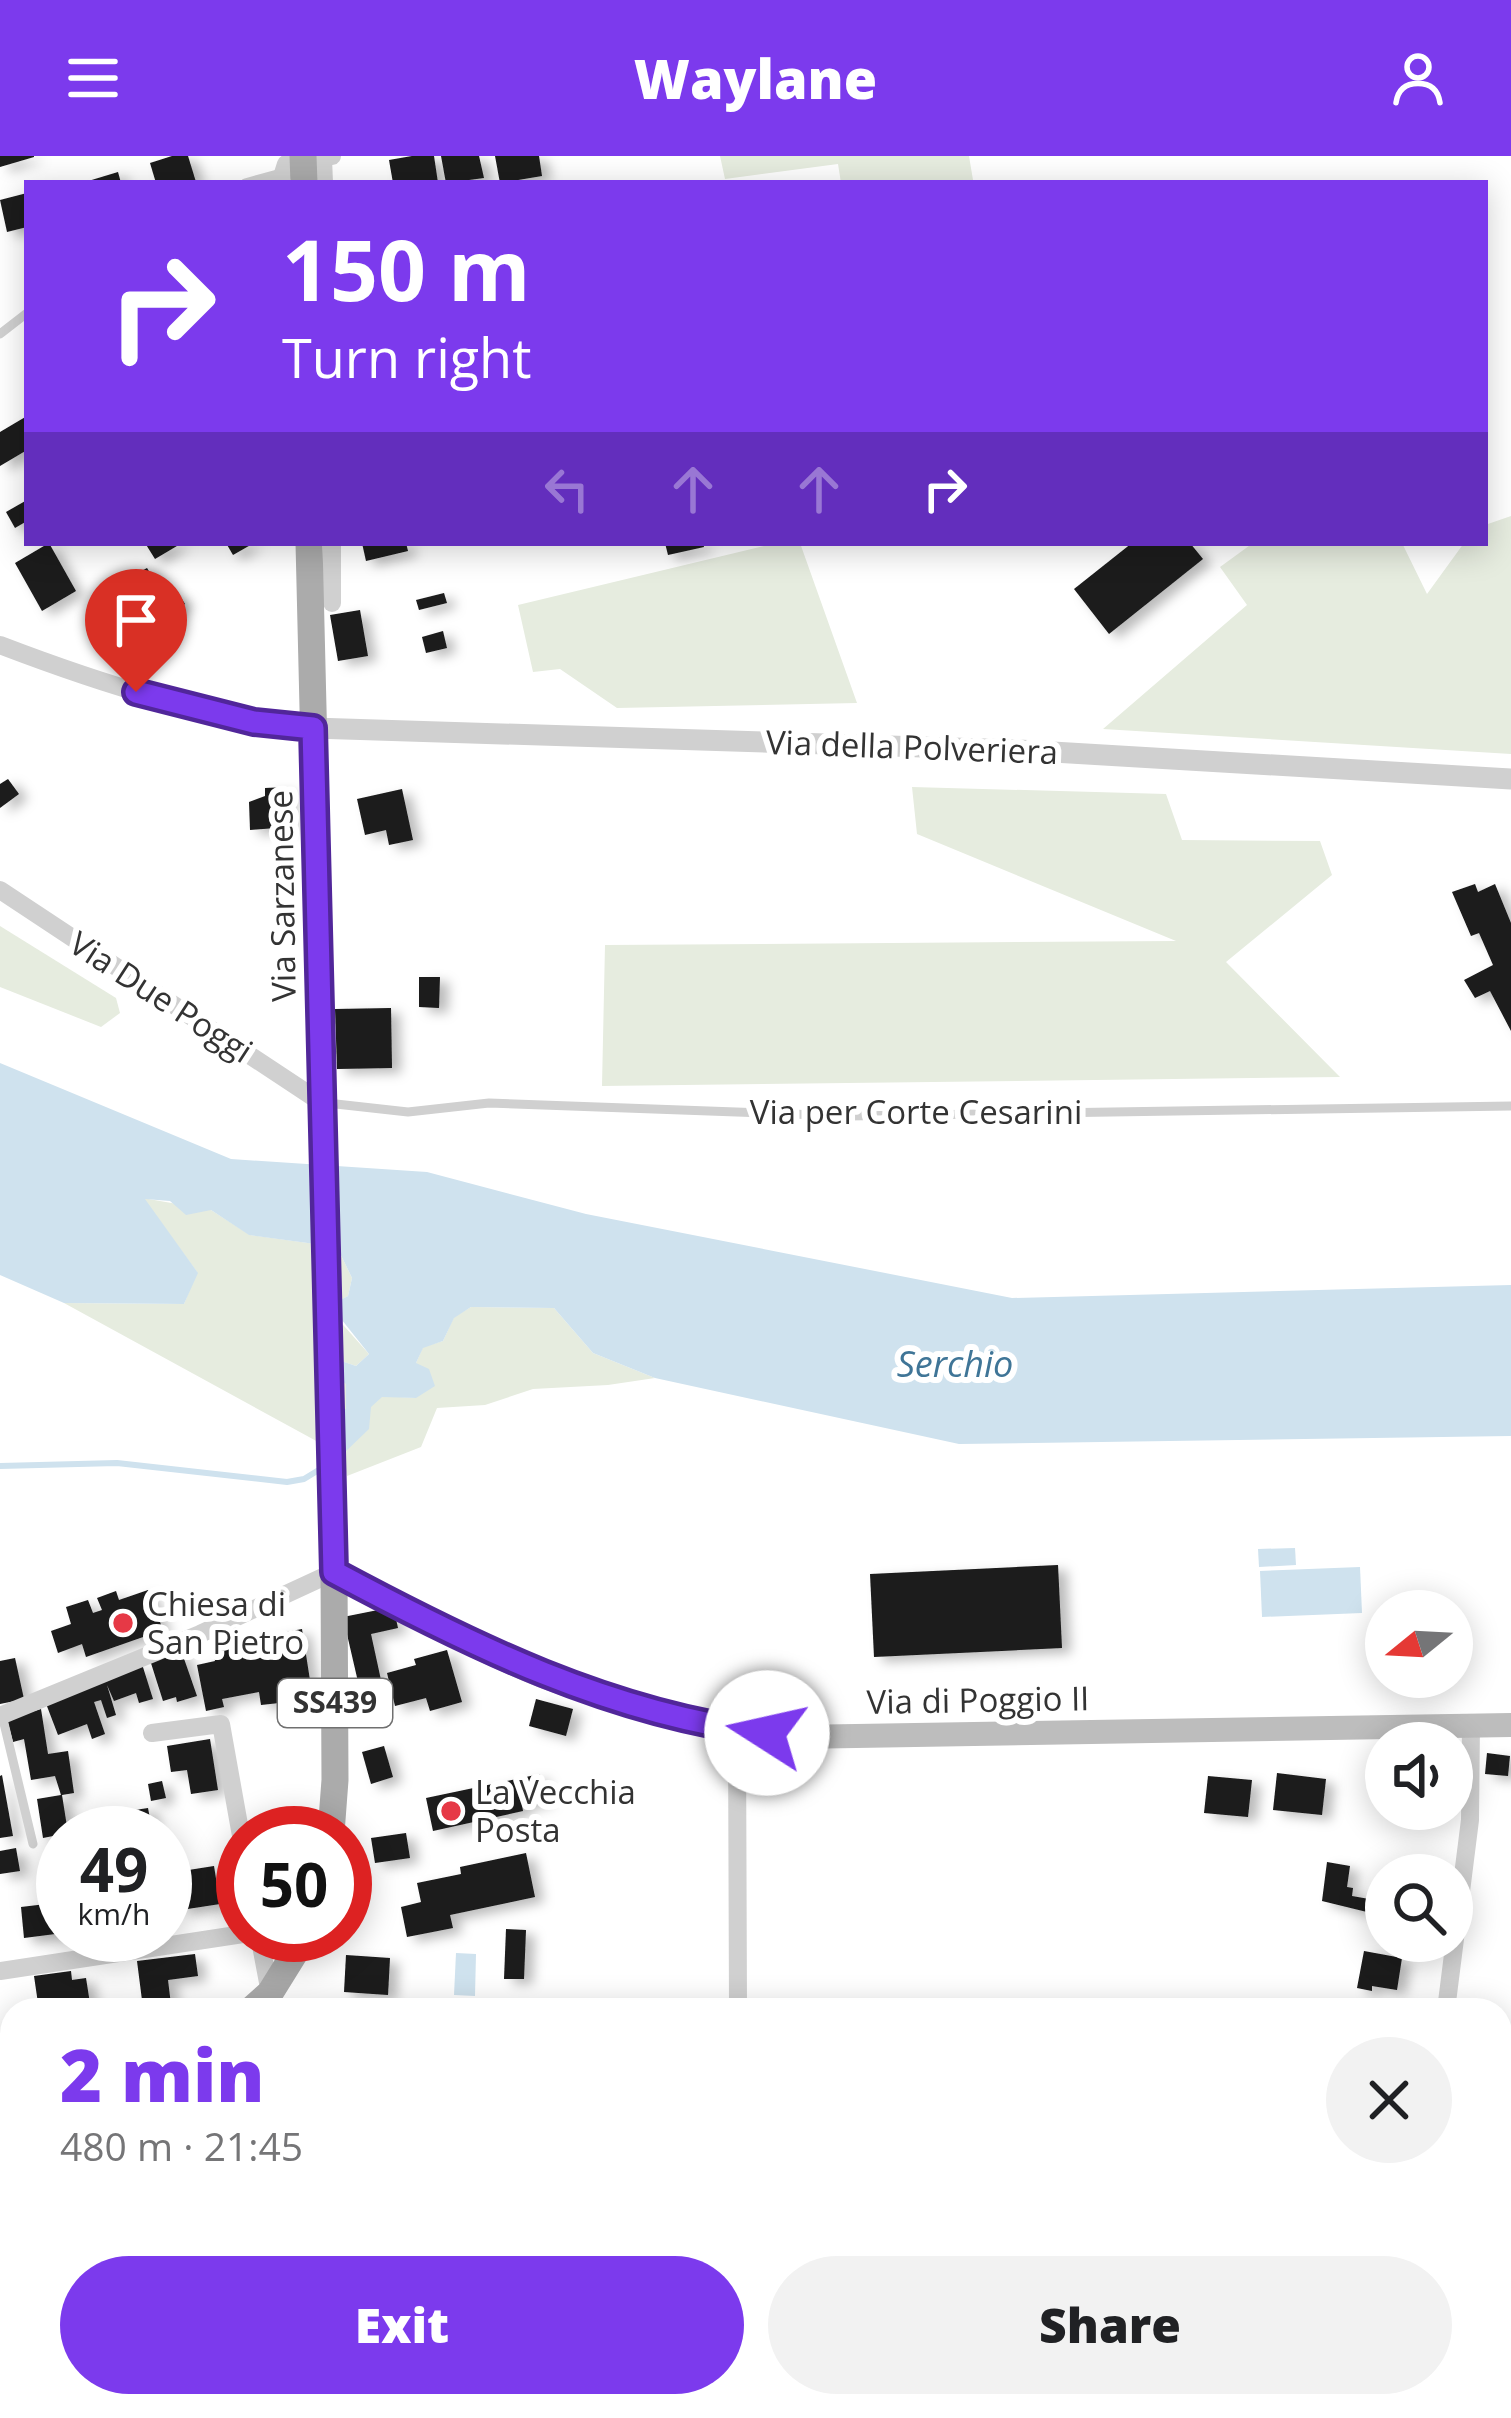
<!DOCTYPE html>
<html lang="en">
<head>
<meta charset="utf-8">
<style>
	body { margin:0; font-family:"Open Sans",sans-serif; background:#f2f2f2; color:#202124; height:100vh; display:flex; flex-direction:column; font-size:45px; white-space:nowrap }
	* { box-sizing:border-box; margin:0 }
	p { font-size:39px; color:#757577 }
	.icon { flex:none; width:66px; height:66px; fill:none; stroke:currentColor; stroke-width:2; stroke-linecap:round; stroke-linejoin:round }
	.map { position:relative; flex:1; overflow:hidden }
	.details { position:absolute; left:0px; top:1842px; width:1512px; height:420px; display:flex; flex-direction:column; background:#fff; border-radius:36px 36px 0 0; box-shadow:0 6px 30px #0003 }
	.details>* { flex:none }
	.banner { position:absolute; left:24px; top:24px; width:1464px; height:366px; border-radius:0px; box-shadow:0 6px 30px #0003; background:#7c3aed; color:#fff; overflow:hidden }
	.needle { width:78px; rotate:252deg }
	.tools { position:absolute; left:1365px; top:1434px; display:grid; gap:24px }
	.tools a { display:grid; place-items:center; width:108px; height:108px; border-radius:50%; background:#fff; box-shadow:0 6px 30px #0003; font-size:60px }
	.speed { position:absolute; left:36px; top:1650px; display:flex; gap:24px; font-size:60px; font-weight:700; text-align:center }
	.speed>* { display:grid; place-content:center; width:156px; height:156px; border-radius:50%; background:#fff; box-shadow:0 6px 30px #0003; line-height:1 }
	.speed small { font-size:30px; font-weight:400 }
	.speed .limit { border:18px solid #d22; background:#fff; color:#111 }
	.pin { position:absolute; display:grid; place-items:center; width:102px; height:102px; color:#fff; margin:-123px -51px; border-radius:50% 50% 50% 0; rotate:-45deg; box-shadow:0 0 12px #0007 }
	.pin .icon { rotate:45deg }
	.me { position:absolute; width:132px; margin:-66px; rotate:280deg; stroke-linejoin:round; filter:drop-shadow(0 0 9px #0008) }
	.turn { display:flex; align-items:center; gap:42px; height:252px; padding:0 60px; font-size:54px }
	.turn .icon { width:156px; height:156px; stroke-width:2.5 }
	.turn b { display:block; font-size:84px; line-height:102px }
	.lanes { display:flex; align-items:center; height:114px; padding:0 60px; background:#0003; justify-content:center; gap:60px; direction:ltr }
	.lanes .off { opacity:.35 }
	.round { display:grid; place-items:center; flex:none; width:126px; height:126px; border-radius:63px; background:#f2f2f2 }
	.head { display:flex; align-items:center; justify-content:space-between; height:204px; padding:0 60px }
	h1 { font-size:72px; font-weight:800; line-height:90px; color:#7c3aed }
	.button { display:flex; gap:24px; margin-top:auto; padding:24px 60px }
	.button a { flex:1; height:138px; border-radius:72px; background:#7c3aed; color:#fff; font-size:48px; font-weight:800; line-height:138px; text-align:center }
	.button a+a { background:#f2f2f2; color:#202124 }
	header { display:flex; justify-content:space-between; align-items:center; height:156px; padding:0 60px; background:#7c3aed; color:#fff; font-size:54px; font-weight:800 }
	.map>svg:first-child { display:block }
	.green { fill:#e6ecdf }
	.water { fill:#cfe2ee }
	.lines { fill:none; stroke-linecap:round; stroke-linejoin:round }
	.stream { stroke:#cfe2ee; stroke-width:6 }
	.building { fill:#1a1a1a; filter:url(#shadow) }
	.service { stroke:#d0d0d0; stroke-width:9 }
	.minor { stroke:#d0d0d0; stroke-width:18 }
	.tertiary { stroke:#d0d0d0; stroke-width:21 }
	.secondary { stroke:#bdbdbd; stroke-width:24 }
	.primary { stroke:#ababab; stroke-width:27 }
	.route-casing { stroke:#51269a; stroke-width:30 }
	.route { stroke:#7c3aed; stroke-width:21 }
	.poi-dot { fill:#e63946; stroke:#fff; stroke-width:4.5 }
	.labels { text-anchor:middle; stroke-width:12; stroke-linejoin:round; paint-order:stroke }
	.shield { fill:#fff; stroke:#707070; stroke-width:3 }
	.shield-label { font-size:30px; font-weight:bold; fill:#333 }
	.street-label { font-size:33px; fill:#333; stroke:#fff }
	.poi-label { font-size:33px; fill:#333; stroke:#fff; text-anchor:start }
	.water-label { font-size:36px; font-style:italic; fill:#3f7597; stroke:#fff }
</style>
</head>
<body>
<header><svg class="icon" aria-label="menu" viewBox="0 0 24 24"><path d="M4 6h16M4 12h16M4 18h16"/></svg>Waylane<svg class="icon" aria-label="person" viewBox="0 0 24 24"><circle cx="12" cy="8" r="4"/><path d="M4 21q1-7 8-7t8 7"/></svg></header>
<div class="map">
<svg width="1511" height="2262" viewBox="0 0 1511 2262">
	<defs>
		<filter id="shadow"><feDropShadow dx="9" dy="5" stdDeviation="6" flood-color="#0004"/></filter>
	</defs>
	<rect width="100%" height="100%" fill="#fff"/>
	<g class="green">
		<polygon points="720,0 969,0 973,24 841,27 838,8 725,23"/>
		<polygon points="1511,360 1511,598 1103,573 1247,449 1220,411 1253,387 1402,387 1427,438 1464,387 1485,387 1485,369"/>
		<polygon points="777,387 800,387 857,547 617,552 560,513 533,516 518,449"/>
		<polygon points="912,631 1166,638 1182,684 1320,685 1332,719 1226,806 1340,921 602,930 605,789 1176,785 917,678"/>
		<polygon points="0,770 116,842 120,857 101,871 0,831"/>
		<polygon points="143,1042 211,1054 250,1079 337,1091 352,1122 348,1140 331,1149 336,1161 369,1198 356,1210 326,1200 346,1227 346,1254 322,1251 324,1272 371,1250 382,1240 416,1242 416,1207 423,1191 443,1185 454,1161 471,1151 554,1152 593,1197 655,1222 608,1229 533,1233 485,1249 437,1252 421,1291 347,1320 342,1299 64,1147 184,1148 197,1116"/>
	</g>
	<g class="water">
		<polygon points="0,907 231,1003 427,1016 586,1058 1012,1142 1511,1129 1511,1280 959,1288 655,1222 593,1197 554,1152 471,1151 454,1162 443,1185 423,1192 416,1207 429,1213 435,1230 416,1242 382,1241 371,1251 369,1273 342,1299 321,1251 346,1253 346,1228 334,1219 324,1199 356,1210 369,1198 330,1149 348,1140 352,1122 337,1091 249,1079 211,1054 186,1059 170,1045 145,1043 198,1117 184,1148 64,1147 0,1119"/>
		<polygon points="1295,1392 1296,1409 1259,1411 1258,1393"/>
		<polygon points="1360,1411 1362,1457 1262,1461 1260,1415"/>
		<polygon points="456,1797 476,1798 475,1840 454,1839"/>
	</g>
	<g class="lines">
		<polyline class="stream" points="0,1310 117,1307 287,1326 304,1323 322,1312"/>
	</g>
	<g class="building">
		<polygon points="0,0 34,0 34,1 0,11"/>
		<polygon points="172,0 188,0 196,26 156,27 150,7"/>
		<polygon points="412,0 434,0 438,27 393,27 389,4"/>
		<polygon points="441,0 479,0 484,22 446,27"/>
		<polygon points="495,0 539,0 542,20 500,27"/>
		<polygon points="118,16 121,27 85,27 85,26"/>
		<polygon points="27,37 27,71 7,76 0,44"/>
		<polygon points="27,260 27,294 0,310 0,276"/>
		<polygon points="27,344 27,365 15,372 6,356"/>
		<polygon points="49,387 76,435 42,455 15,407"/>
		<polygon points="145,387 182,387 155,403"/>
		<polygon points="226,387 254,387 233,399"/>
		<polygon points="362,387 406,387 408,395 366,405"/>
		<polygon points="665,387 703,387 704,391 668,399"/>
		<polygon points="1132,387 1190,387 1203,403 1109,478 1074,433"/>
		<polygon points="147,412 153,422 142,429 136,418"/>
		<polygon points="178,437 185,448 156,466 149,455"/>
		<polygon points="444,437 447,447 419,454 416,444"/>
		<polygon points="360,454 368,500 338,505 330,459"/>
		<polygon points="443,475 447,492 426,497 422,481"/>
		<polygon points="8,623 19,638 0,652 0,628"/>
		<polygon points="287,631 289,671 250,674 249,646 265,640 265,632"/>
		<polygon points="402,633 413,684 389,689 386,674 365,679 357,643"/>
		<polygon points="1475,728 1478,736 1495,728 1511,767 1511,875 1490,835 1475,842 1464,824 1493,809 1479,777 1471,780 1452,736"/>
		<polygon points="419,821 440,821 439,852 419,851"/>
		<polygon points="391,852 392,912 337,913 335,853"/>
		<polygon points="1058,1409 1062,1492 874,1501 870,1418"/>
		<polygon points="148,1434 163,1474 86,1501 82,1488 58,1497 51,1475 71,1468 66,1451 88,1444 93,1457 102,1454 97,1442 116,1435 119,1444"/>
		<polygon points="378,1454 396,1463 398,1472 371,1478 384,1538 362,1543 343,1461"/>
		<polygon points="302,1473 314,1550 290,1553 288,1546 261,1549 259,1536 222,1543 224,1551 206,1555 197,1509 215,1505 212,1490"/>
		<polygon points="181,1494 197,1540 177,1546 176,1541 163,1545 150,1504"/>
		<polygon points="447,1494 462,1546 430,1555 426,1542 395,1550 387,1517 416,1509 414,1503"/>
		<polygon points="15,1502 24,1543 0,1548 0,1505"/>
		<polygon points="142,1508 153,1543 139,1547 136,1537 114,1545 107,1529 116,1559 107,1562 101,1544 94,1546 105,1578 92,1583 87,1568 58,1579 45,1545"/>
		<polygon points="536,1543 573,1553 566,1580 529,1570"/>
		<polygon points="41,1553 48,1598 68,1595 74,1637 62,1639 68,1677 43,1682 37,1643 61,1639 55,1620 31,1624 24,1583 13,1586 7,1563"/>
		<polygon points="210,1583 218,1634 191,1638 187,1614 171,1616 167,1590"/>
		<polygon points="384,1590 393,1621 371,1628 362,1596"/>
		<polygon points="1487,1597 1510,1600 1508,1620 1485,1618"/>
		<polygon points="1277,1617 1326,1623 1322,1659 1273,1654"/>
		<polygon points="540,1618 545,1644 522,1649 523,1655 433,1675 426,1642"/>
		<polygon points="2,1619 13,1680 0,1682 0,1620"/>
		<polygon points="1208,1620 1252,1624 1248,1661 1204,1657"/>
		<polygon points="162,1625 166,1642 151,1645 148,1628"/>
		<polygon points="148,1652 151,1668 138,1670 135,1654"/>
		<polygon points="291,1668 293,1677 258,1677 258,1675"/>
		<polygon points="406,1677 410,1702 375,1707 371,1682"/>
		<polygon points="16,1692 20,1715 0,1718 0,1695"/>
		<polygon points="526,1697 535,1741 450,1759 453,1772 407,1781 401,1751 421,1746 417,1727 461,1718 460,1711"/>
		<polygon points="1327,1706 1350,1710 1347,1731 1353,1732 1352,1740 1369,1743 1367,1756 1322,1745"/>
		<polygon points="214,1710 220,1748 181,1754 176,1716"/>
		<polygon points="63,1746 63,1777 24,1782 21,1751"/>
		<polygon points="506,1773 526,1774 524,1823 504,1823"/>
		<polygon points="1364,1795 1402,1802 1397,1834 1372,1830 1372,1835 1357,1832"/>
		<polygon points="195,1798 198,1820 168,1824 171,1849 143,1852 137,1805"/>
		<polygon points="346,1799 390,1802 388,1839 344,1836"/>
		<polygon points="71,1815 72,1824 86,1822 91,1854 39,1854 34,1820"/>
		<polygon points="8,1916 12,1959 0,1961 0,1917"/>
		<polygon points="1384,2250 1416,2250 1389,2262"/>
		<polygon points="1429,2250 1461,2250 1434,2261"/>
	</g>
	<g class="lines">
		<g class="service">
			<polyline points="245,27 281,17"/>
			<polyline points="0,178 27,157"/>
			<polyline points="327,947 408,956 489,947 847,960 1511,950"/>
			<polyline points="2,1559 33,1688"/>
			<polyline points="457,1854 498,1851"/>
			<polyline points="1500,2036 1511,2033"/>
		</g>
		<g class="minor">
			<polyline points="323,2 324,27"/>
			<polyline points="280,27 286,8 332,0"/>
			<polyline points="332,387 332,447"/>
			<path d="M0,489C102,528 205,561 313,572"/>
			<polyline points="0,734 322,947"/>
			<polyline points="0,1560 200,1478 334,1416"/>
			<polyline points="737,1574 738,1854"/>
			<polyline points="152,1577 221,1568 243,1691"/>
			<polyline points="259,1779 270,1837"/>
			<polyline points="0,1815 243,1778"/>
			<polyline points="1446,1854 1470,1664 1471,1568"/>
			<polyline points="1483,2250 1485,2262"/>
		</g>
		<polyline class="tertiary" points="313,572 1019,594 1511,623"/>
		<path class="secondary" d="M334,1416C402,1452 485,1499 556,1525C634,1553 716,1571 797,1581L1511,1569"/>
		<g class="primary">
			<polyline points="303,0 304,27"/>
			<polyline points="309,387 334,1416 335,1624 331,1677"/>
			<polyline points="251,1854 270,1837 306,1779"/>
			<polyline points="0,2044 12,2035"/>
		</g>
	</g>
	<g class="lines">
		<g class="route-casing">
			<path id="route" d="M136,536L254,566L313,572L334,1416C470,1489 612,1559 767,1577"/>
		</g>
		<use href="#route" class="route"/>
	</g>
	<g class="poi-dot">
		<circle cx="123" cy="1467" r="12"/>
		<circle cx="451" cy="1655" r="12"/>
	</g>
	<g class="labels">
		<rect class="shield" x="278" y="1523" width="114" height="48" rx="9"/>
		<g class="shield-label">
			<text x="335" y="1557">SS439</text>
		</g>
		<g class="street-label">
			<text transform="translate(912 591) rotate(2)" y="12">Via della Polveriera</text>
			<text transform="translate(282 740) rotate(-91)" y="12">Via Sarzanese</text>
			<text transform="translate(161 841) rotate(33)" y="12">Via Due Poggi</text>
			<text x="916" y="968">Via per Corte Cesarini</text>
			<text transform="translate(978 1544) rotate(-1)" y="12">Via di Poggio II</text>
		</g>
		<g class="poi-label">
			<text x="147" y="1460">Chiesa di<tspan x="147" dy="38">San Pietro</tspan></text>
			<text x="475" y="1648">La Vecchia<tspan x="475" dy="38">Posta</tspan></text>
		</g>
		<g class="water-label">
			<text x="955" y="1221">Serchio</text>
		</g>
	</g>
</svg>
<div class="tools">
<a><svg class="needle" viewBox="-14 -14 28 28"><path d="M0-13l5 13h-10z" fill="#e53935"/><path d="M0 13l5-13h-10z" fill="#757577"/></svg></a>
<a><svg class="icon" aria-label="sound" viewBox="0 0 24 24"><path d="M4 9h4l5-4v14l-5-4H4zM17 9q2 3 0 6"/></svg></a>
<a><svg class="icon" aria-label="search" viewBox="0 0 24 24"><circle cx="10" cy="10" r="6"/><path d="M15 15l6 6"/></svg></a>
</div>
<div class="speed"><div>49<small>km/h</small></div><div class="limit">50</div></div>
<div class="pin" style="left:136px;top:536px;background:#d93025"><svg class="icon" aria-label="arrive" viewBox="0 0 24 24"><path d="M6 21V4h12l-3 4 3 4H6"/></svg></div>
<svg class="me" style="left:767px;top:1577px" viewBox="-20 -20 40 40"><circle r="19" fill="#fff"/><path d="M0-13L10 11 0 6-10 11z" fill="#7c3aed"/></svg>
<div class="banner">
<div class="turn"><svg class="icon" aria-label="right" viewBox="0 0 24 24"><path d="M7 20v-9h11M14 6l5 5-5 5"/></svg><div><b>150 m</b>Turn right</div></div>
<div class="lanes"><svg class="icon off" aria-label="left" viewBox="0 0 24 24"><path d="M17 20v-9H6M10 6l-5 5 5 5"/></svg><svg class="icon off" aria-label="ahead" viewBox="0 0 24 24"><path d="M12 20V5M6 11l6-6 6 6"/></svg><svg class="icon off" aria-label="ahead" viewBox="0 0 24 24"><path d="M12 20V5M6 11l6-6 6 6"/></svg><svg class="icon" aria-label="right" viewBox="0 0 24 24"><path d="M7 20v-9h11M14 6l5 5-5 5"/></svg></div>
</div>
<section class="details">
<div class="head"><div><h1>2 min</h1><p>480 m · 21:45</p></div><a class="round"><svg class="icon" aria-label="close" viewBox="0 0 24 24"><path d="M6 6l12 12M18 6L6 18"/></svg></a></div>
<div class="button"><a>Exit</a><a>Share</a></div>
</section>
</div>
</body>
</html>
